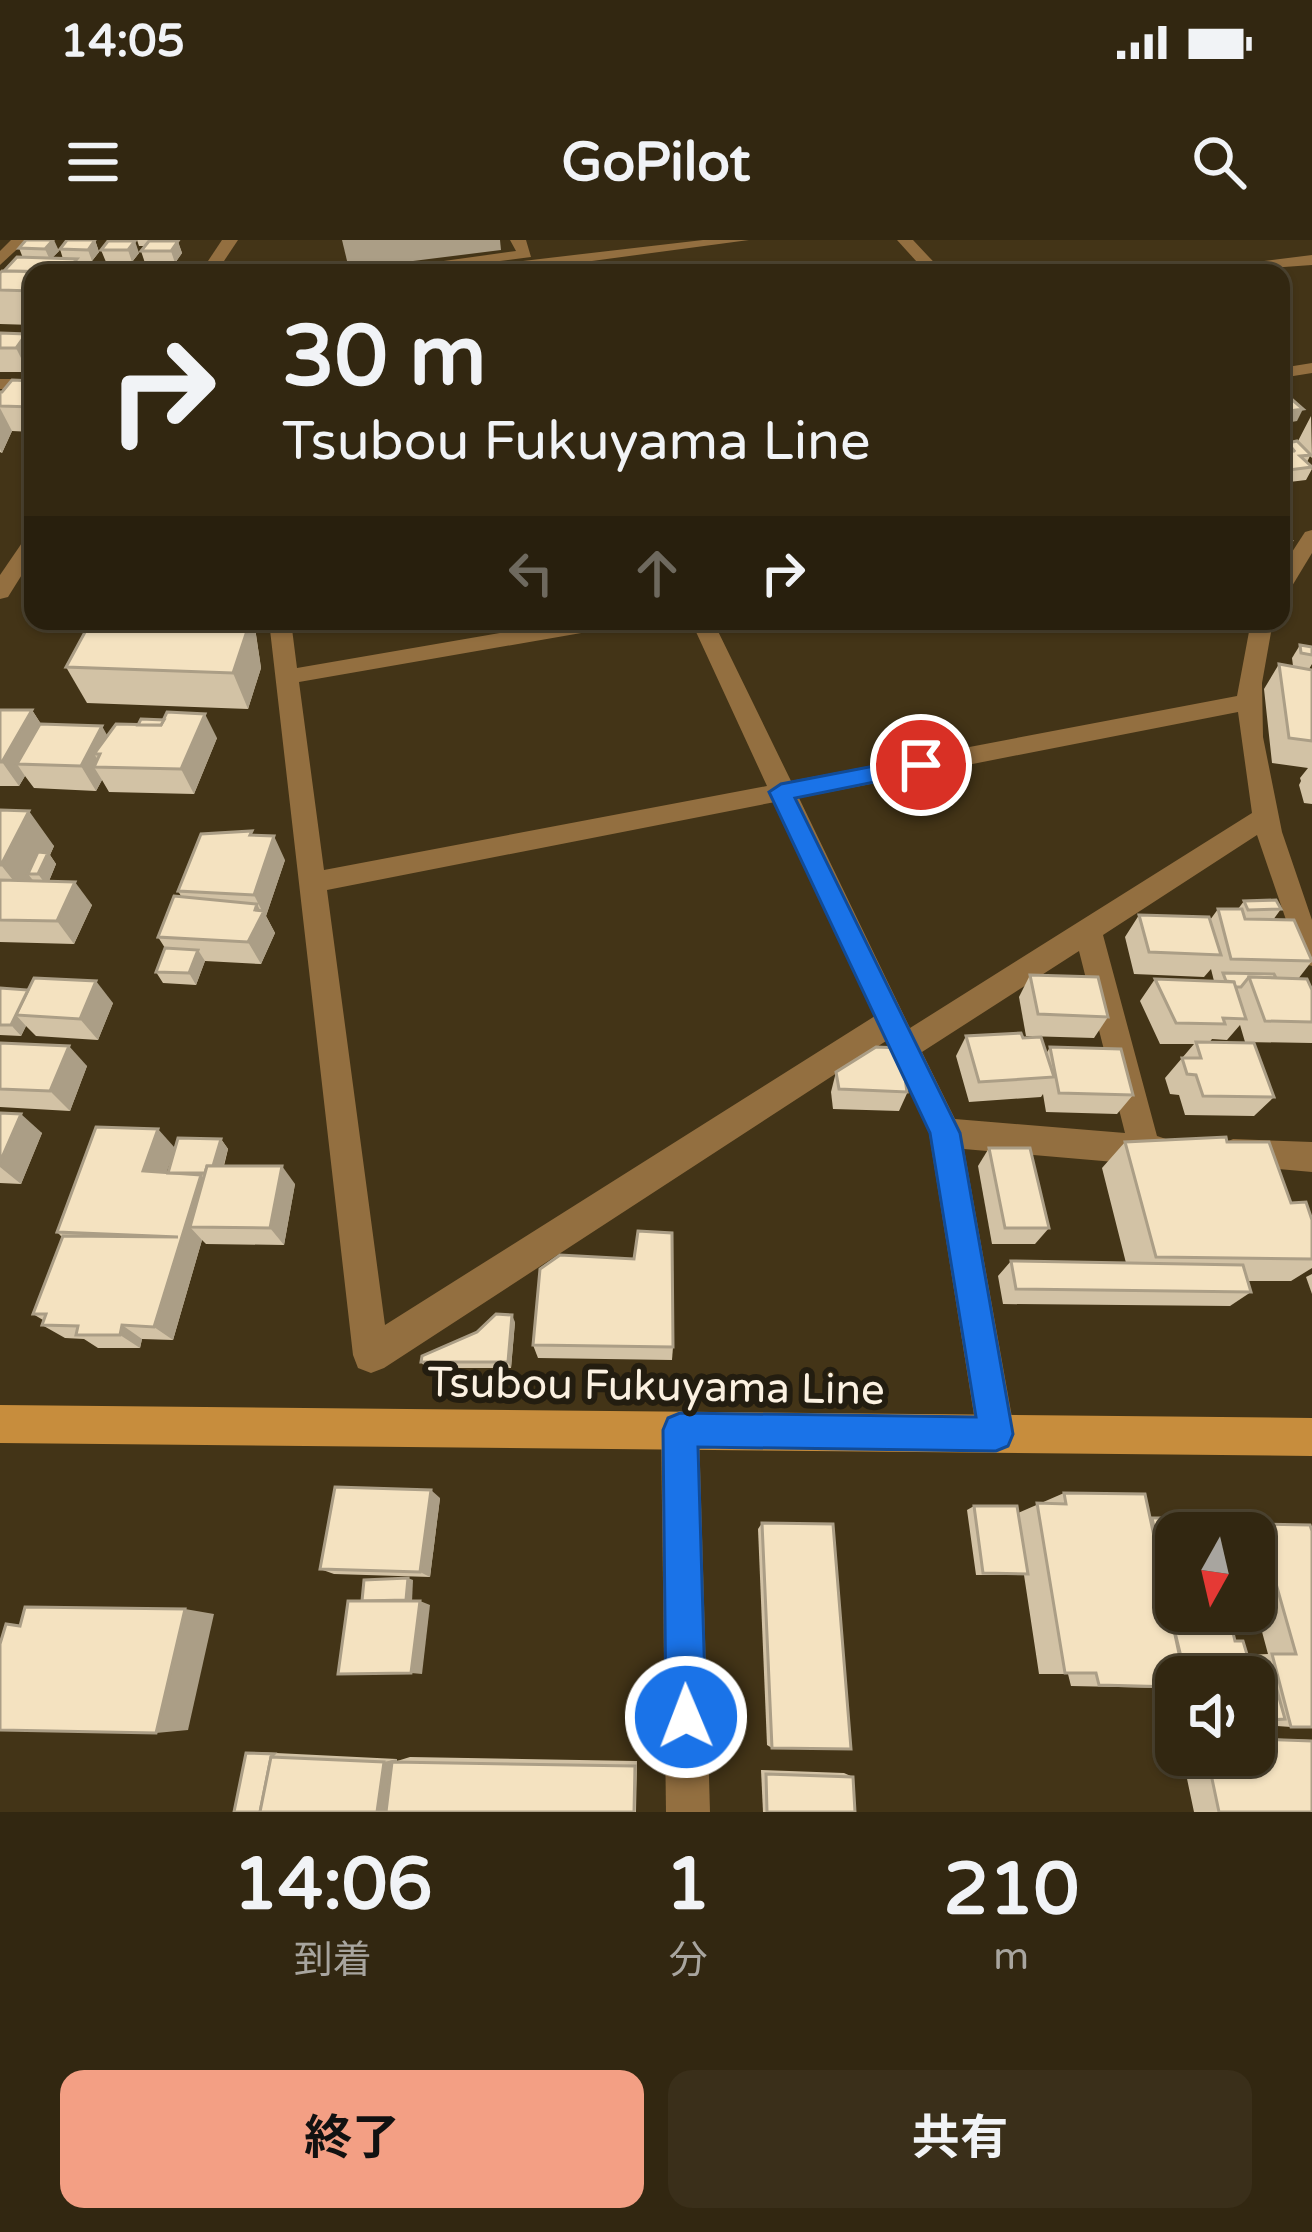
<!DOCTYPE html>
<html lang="ja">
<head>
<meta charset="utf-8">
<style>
	body { margin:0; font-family:"Varela Round","Noto Sans JP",sans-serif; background:#3a2f1a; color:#f1f3f6; height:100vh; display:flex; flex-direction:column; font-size:45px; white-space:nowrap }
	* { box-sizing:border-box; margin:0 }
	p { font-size:39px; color:#a8a59f }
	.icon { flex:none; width:66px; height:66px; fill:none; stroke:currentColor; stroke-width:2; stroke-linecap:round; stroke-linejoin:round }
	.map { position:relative; height:1572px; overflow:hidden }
	.drawer { display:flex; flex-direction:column; background:#322711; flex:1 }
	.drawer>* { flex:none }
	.hud { position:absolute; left:24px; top:24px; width:1266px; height:366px; border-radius:24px; box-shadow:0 3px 9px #0004,0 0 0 3px #4d4431; background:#322711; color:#f1f3f6; overflow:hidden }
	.needle { width:78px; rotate:188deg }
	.buttons { position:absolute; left:1155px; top:1272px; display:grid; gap:24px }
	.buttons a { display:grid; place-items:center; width:120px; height:120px; border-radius:24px; background:#322711; box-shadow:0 3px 9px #0004,0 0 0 3px #4d4431; font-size:60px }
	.pin { position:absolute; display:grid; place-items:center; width:102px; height:102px; color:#fff; margin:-51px; border:6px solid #fff; border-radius:50%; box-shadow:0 3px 12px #0007 }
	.me { position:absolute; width:132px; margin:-66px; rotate:359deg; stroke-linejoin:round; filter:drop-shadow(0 0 9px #0008) }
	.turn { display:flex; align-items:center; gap:42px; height:252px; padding:0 60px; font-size:54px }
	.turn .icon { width:156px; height:156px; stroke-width:2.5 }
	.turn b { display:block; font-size:84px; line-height:102px }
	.lanes { display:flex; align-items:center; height:114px; padding:0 60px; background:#0003; justify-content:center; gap:60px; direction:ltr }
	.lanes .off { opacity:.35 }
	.eta { display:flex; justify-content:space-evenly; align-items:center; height:204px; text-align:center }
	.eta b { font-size:72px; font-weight:700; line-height:84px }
	.action { display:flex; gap:24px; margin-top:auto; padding:24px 60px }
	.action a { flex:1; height:138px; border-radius:24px; background:#f39f84; color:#111; font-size:48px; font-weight:700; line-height:138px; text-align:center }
	.action a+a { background:#3a2f1a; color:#f1f3f6 }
	.status { display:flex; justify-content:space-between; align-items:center; height:84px; padding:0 60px; background:#322711; direction:ltr }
	.status svg { height:33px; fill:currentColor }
	header { display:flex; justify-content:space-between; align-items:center; height:156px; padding:0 60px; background:#322711; font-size:54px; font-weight:700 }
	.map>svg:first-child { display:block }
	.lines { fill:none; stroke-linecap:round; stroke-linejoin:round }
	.minor { fill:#936f40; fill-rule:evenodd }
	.tertiary { fill:#936f40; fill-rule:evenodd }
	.secondary { fill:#c78d3d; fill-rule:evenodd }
	.wall { fill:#d2c2a5 }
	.shaded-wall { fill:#ab9e86 }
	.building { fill:#f4e2c0; stroke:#ab9e86; stroke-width:3 }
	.route { fill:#1a73e8; stroke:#114b97; stroke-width:3 }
	.labels { text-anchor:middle; stroke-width:12; stroke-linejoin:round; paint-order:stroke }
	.near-street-label { font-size:42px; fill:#fbf1e1; stroke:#231d10 }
</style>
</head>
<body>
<div class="status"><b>14:05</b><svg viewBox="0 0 49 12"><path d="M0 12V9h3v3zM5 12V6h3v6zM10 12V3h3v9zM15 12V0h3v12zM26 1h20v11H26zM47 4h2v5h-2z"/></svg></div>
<header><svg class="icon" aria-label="menu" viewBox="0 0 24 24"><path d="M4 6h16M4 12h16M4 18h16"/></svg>GoPilot<svg class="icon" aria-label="search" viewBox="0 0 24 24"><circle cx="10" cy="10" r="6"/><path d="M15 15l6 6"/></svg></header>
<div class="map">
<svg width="1312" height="1572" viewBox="0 0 1312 1572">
	<rect width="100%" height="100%" fill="#433417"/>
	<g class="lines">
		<g class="minor">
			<polygon points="510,0 526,0 531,17 405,33 357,33 516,11"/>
			<polygon points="703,0 749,0 502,33 454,33 462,28"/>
			<polygon points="897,0 913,0 944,33 927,33"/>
			<polygon points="1312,15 1312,25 1201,33 1209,28"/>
			<polygon points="1312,123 1312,133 1281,138 1281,128"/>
			<polygon points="1312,290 1312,313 1289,351 1281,353 1281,329 1305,292"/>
			<path d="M269,381H291L297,428L569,381H621L610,388L299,442L324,630L767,546L691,381H713L791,541L1237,456L1251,381H1273L1262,443L1263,497L1282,592L1312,680V726L1302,723L1298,715L1257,595L1103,695L1157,896L1172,901L1177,911L1172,921L1161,926L964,909L1015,1194L1009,1207L996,1213L983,1207L977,1194L929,893L886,801L384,1128L371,1133L358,1128L353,1115ZM1238,472L1252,573L910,788L799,558ZM775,562L875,776L385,1085L327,650ZM1079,711L1125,893L955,879L922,812Z"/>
			<polygon points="1233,899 1312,902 1312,932 1222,924 1217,914 1222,904"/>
			<polygon points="680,1171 693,1177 699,1190 710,1572 666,1572 661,1190 667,1177"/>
		</g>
		<g class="tertiary">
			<polygon points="11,0 27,0 0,25 0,11"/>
			<polygon points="222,0 238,0 216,33 200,33"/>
			<rect x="0" y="139" width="33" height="10"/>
			<polygon points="33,295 33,317 8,357 0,359 0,335 26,297"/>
		</g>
		<polygon class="secondary" points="0,1165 1312,1178 1312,1216 0,1203"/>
	</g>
	<g class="wall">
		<polygon points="26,0 59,11 52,18 63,19 60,9 95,0 99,12 92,21 78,21 33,33 33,85 0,84 0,33 23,18 19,8"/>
		<polygon points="137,0 177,0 182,13 175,23 145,23 141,11 145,6 139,6"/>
		<polygon points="108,1 139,13 132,22 106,22 101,10"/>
		<polygon points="0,93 26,94 33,110 33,124 28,132 0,132"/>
		<polygon points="33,141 33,192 12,191 2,213 0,212 0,152"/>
		<polygon points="1311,176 1312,218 1310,216 1307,222 1312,229 1306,240 1281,243 1281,199 1287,205 1288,203 1304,208 1298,201"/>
		<polygon points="255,388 261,428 248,469 87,463 66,427"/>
		<polygon points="1300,405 1312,407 1312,424 1309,429 1293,426 1292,418"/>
		<polygon points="1279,424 1312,430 1312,564 1304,563 1299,545 1301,541 1300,538 1308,528 1272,523 1264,449"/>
		<polygon points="0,470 32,470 41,484 107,496 217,498 194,554 109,552 102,540 96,551 34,548 25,536 19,546 0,546"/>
		<polygon points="0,570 54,606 50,615 56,624 49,641 92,665 74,704 0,702"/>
		<polygon points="285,620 266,676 275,693 261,724 205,721 196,745 163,743 156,732 165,708 158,697 181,656 178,651"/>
		<polygon points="1244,661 1281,669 1273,680 1312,721 1298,739 1312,750 1312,803 1245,802 1240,785 1227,800 1212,799 1209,803 1274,857 1254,876 1185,875 1179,855 1170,854 1165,838 1194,804 1160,804 1140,761 1155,739 1214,741 1211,729 1204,737 1134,734 1125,697 1139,675 1210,680 1218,669 1238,669"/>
		<polygon points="1030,735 1108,777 1094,798 1026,796 1019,757"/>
		<polygon points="0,748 113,763 98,800 36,796 26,786 21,796 0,795"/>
		<polygon points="966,796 1023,798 1046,814 1050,807 1133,855 1117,874 1046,872 1043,854 1041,857 969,862 956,816"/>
		<polygon points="0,803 87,826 70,871 0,867"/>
		<polygon points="902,813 914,838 899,871 833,869 831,852 836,832"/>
		<polygon points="0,873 42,893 21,944 0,943"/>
		<polygon points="221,899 228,909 224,926 295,944 284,1005 206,1004 202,1000 173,1100 142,1099 140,1108 98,1108 84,1099 65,1098 42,1085 43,1080 33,1074 62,997 57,992 175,908 166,932"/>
		<polygon points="1125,902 1227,902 1291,963 1312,980 1312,1028 1291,1041 1248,1041 1251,1052 1230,1066 1003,1064 998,1036 1011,1021 1126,1023 1102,928"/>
		<polygon points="989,908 1049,988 1035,1004 992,1004 978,926"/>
		<polygon points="1312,1034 1312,1054 1306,1037"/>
		<polygon points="515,1082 511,1128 426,1128 421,1122"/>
		<polygon points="533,1105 673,1107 672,1120 538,1118"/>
		<polygon points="1064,1253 1150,1279 1176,1293 1176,1363 1168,1363 1172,1380 1235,1401 1247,1415 1268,1414 1254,1362 1254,1293 1235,1293 1235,1291 1259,1284 1310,1285 1291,1487 1262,1485 1261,1480 1176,1437 1175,1491 1165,1448 1071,1446 1068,1434 1039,1434 1024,1335 976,1335 967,1270 974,1266 1018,1273"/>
		<polygon points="440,1258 430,1337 334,1334 320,1329"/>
		<polygon points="762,1283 772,1508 767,1505 758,1289"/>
		<polygon points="1254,1498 1312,1500 1312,1572 1194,1572 1182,1515 1254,1515"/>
		<polygon points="256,1512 397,1519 397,1521 410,1517 637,1521 636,1572 234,1572 246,1513"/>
		<polygon points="761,1530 844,1533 853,1537 855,1572 763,1572"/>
	</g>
	<g class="shaded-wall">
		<polygon points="54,0 59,11 50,20 45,9"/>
		<polygon points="95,0 99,12 92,21 88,10"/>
		<polygon points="342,0 500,0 501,10 349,29"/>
		<polygon points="135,1 139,13 132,22 128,10"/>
		<polygon points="178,1 182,13 175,23 171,11"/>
		<polygon points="26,94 33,110 33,124 28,132 16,108"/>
		<polygon points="0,168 12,191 2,213 0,209"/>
		<polygon points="1303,169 1297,181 1281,184 1283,172"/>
		<polygon points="1291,300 1281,318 1281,302"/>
		<polygon points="245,381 252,381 255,388 261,428 248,469 233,433"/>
		<polygon points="32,470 48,495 17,524 25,536 19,546 2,522"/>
		<polygon points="205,474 217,498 194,554 181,529"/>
		<polygon points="102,486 116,511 94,514 103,527 94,527 102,540 96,551 81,526"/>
		<polygon points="29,571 54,606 50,615 56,624 47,646 38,634 28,634 36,644 28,659 1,625"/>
		<polygon points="274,596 285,620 266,676 275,693 261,724 248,702 257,664 262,674 263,673 254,655"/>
		<polygon points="75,642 92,665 74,704 57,681"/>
		<polygon points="198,710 205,721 196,745 189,733"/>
		<polygon points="96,741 113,763 98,800 80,779"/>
		<polygon points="28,750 16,775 26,786 21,796 11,785"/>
		<polygon points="69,806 87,826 70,871 50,851"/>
		<polygon points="21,874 42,893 21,944 0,927 0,922"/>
		<polygon points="158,889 175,908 161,949 143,931"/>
		<polygon points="221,899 228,909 219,942 211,933"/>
		<polygon points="282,926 295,944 284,1005 270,988"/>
		<polygon points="201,935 216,953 190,987 202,1000 173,1100 154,1087"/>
		<polygon points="512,1075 515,1082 511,1128 508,1122"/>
		<polygon points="122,1085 142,1099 140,1108 120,1095"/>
		<polygon points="431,1250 440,1258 430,1337 420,1332"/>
		<polygon points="408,1338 413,1340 412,1362 406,1360"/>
		<polygon points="420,1361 430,1365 422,1434 411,1433"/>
		<polygon points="185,1369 214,1374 188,1490 156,1493"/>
		<polygon points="397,1519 389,1572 377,1572 384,1522"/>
	</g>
	<g class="building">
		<polygon points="26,0 53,0 45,9 19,8"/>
		<polygon points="67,0 95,0 88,10 60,9"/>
		<polygon points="108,1 135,1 128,10 101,10"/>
		<polygon points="149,1 178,1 171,11 141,11"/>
		<polygon points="17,17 77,19 66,32 4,31"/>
		<polygon points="75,27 143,28 139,33 71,32"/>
		<polygon points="2,31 106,33 33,33 33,51 0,50 0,33"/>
		<polygon points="0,93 26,94 16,108 0,108"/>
		<polygon points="12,140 33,141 33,167 0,166 0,152 2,152"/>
		<polygon points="1288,156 1303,169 1283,172 1281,171 1281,158"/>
		<polygon points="1281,199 1295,212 1288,203 1297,201 1311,215 1300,216 1312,227 1281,231"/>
		<polygon points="1281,290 1291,300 1281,302"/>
		<polygon points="91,381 245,381 247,391 233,433 66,427"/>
		<polygon points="1300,405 1312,407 1312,415 1301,413"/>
		<polygon points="1279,424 1312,430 1312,501 1289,498"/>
		<polygon points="0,470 32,470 2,522 0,522"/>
		<polygon points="167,472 205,474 181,529 94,527 100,514 94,514 116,484 161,485"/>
		<polygon points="141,479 164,480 161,485 138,485"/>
		<polygon points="40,484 102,486 81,526 17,524"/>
		<polygon points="0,570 29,571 1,625 0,625"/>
		<polygon points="252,591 250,595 274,596 254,655 178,651 201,594"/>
		<polygon points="38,612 48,613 38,634 28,634"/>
		<polygon points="0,640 75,642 57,681 0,680"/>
		<polygon points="174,656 257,664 255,670 264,671 248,702 158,697"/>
		<polygon points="1276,660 1281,669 1248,670 1244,661"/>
		<polygon points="1218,669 1242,669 1245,679 1294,680 1312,721 1231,719"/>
		<polygon points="1139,675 1209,677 1221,715 1149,712"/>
		<polygon points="165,708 198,710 189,733 156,732"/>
		<polygon points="1223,733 1274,734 1276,738 1249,737 1241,747 1235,747 1234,742 1226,741"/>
		<polygon points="1030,735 1098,737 1108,777 1038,774"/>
		<polygon points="1249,737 1307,739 1312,750 1312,782 1265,781"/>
		<polygon points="34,738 96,741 80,779 16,775"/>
		<polygon points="1155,739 1234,742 1246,779 1223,778 1225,784 1176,783"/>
		<polygon points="0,748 28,750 11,785 0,785"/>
		<polygon points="1021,793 1023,798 1041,797 1054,837 979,842 966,796"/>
		<polygon points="1196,802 1254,803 1274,857 1203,856 1196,835 1187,834 1182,818 1201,818"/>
		<polygon points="0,803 69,806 50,851 0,849"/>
		<polygon points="876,807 900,808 902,813 909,814 914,838 905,838 907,852 839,849 836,832"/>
		<polygon points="1050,807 1121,809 1133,855 1059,853"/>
		<polygon points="0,873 21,874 0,922"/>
		<polygon points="96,887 158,889 143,931 201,935 154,1087 122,1085 120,1095 76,1095 78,1086 42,1085 46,1074 33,1074 63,996 178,997 57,992"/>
		<polygon points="1226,897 1227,902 1269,902 1291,963 1306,962 1312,980 1312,1019 1156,1017 1125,902"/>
		<polygon points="178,898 221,899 213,926 207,926 205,933 168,933"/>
		<polygon points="989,908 1030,908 1049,988 1005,988"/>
		<polygon points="207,926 282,926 270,988 190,987"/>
		<polygon points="638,991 672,993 673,1107 533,1105 540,1029 560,1015 634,1019"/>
		<polygon points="1011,1021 1243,1025 1251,1052 1016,1049"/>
		<polygon points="496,1074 512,1075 508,1122 421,1122 422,1116 477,1092"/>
		<polygon points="335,1247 431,1250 420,1332 320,1329"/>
		<polygon points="1064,1253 1145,1254 1184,1437 1176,1437 1176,1447 1099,1445 1096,1433 1065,1433 1037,1263 1066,1264"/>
		<polygon points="974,1266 1017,1266 1028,1334 983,1333"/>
		<polygon points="1152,1278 1201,1278 1205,1293 1176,1293 1176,1359 1171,1359"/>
		<polygon points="762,1283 833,1284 851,1509 772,1508"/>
		<polygon points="1259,1284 1310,1285 1312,1291 1312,1487 1291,1487 1272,1414 1296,1414"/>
		<polygon points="408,1338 406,1360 362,1361 364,1340"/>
		<polygon points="348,1361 420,1361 411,1433 338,1434"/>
		<polygon points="25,1367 185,1369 156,1493 0,1490 0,1404 6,1384 20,1386"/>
		<polygon points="1172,1380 1230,1380 1235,1401 1243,1401 1249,1421 1269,1422 1285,1479 1254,1481 1257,1492 1254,1492 1254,1437 1186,1437"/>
		<polygon points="1254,1499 1312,1501 1312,1572 1219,1572 1207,1515 1254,1515"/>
		<polygon points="246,1513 274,1514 271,1517 260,1572 234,1572"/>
		<polygon points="271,1517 384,1522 377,1572 260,1572"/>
		<polygon points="392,1522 635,1526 634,1572 386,1572"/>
		<polygon points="766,1534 853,1537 855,1572 767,1572"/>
	</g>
	<polygon class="route" points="921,517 933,525 929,531 795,558 960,893 1013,1194 1008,1206 996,1211 698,1207 706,1477 700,1490 686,1496 672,1490 666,1477 663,1190 668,1178 680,1173 976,1177 930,893 769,552 781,544"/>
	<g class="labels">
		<g class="near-street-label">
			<text transform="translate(656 1145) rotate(1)" y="15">Tsubou Fukuyama Line</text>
		</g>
	</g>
</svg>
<div class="buttons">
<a><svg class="needle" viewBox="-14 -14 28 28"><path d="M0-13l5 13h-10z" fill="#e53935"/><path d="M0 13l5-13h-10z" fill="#a8a59f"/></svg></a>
<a><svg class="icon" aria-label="sound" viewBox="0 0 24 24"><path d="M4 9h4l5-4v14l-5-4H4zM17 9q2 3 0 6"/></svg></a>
</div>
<div class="pin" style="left:921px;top:525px;background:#d93025"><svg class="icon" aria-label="arrive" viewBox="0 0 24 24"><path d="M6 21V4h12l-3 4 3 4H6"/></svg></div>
<svg class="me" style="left:686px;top:1477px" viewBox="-20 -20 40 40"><circle r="17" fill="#1a73e8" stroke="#fff" stroke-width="3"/><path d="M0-11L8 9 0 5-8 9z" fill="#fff"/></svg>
<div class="hud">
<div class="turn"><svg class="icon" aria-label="right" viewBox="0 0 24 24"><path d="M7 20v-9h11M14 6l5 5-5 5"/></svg><div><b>30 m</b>Tsubou Fukuyama Line</div></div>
<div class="lanes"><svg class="icon off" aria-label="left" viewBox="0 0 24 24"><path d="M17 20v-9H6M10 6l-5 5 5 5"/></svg><svg class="icon off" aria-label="ahead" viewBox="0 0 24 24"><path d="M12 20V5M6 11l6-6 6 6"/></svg><svg class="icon" aria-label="right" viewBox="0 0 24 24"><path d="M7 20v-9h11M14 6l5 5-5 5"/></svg></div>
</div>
</div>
<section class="drawer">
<div class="eta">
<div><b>14:06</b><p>到着</p></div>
<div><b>1</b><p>分</p></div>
<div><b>210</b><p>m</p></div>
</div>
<div class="action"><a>終了</a><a>共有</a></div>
</section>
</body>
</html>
